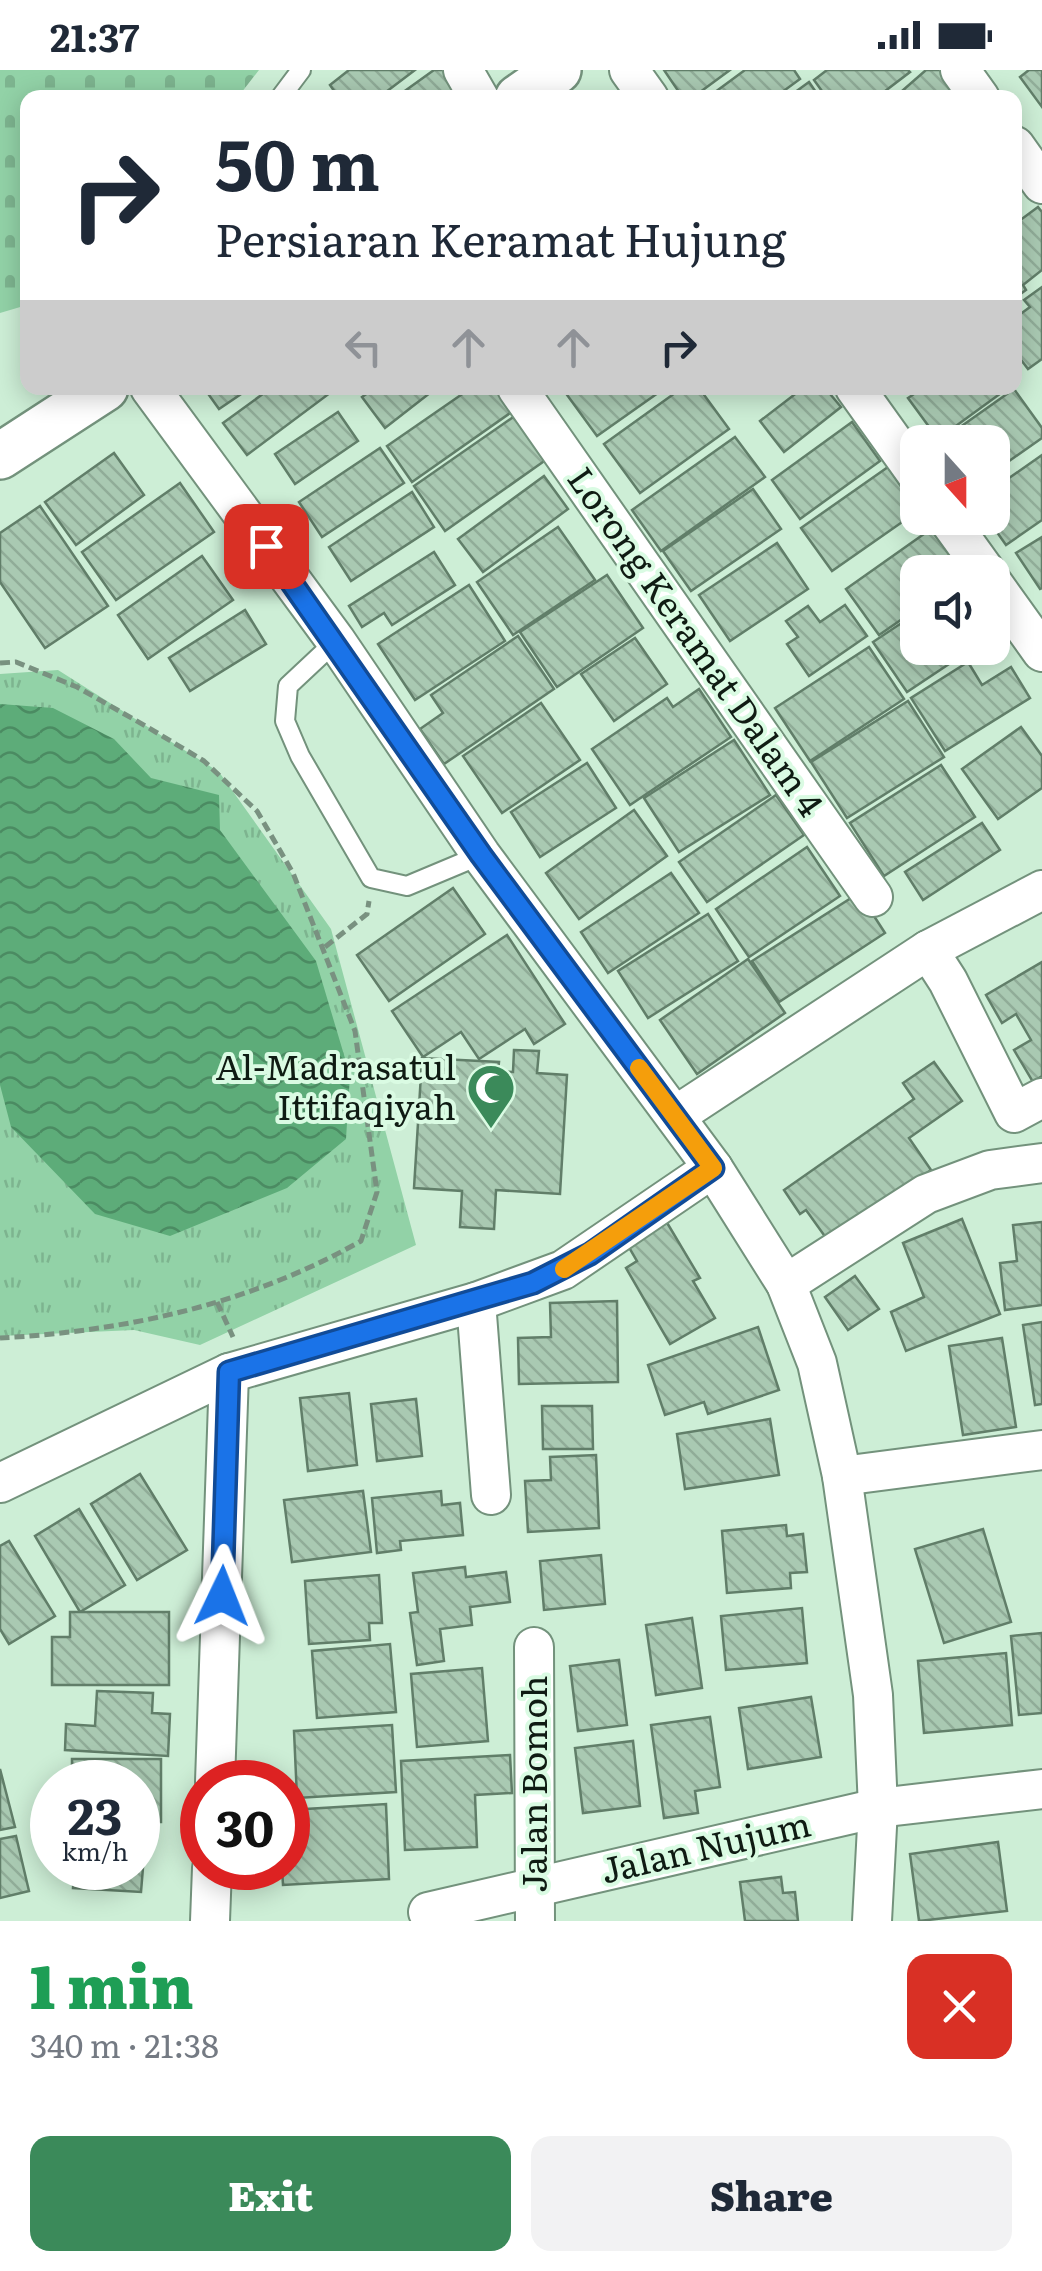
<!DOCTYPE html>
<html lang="en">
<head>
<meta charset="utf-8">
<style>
	body { margin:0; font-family:Literata,serif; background:#f2f2f3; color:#1f2937; height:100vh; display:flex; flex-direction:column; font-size:38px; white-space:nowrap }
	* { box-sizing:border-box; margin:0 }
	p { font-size:32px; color:#747a83 }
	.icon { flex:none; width:55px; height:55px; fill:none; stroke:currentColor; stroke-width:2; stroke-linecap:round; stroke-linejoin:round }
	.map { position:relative; height:1851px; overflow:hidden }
	.sheet { display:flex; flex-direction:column; background:#fff; flex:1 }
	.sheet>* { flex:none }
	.hud { position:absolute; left:20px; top:20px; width:1002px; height:305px; border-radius:20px; box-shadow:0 5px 25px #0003; background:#fff; color:#1f2937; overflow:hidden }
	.needle { width:65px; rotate:159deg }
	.buttons { position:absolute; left:900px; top:355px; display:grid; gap:20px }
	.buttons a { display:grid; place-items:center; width:110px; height:110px; border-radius:20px; background:#fff; box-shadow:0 5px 25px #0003; font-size:50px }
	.speed { position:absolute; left:30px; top:1690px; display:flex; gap:20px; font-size:50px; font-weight:700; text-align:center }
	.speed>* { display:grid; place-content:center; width:130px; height:130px; border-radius:50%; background:#fff; box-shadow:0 5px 25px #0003; line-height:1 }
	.speed small { font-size:25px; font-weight:400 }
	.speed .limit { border:15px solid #d22; background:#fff; color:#111 }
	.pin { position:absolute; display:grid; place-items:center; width:85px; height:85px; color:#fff; margin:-42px; border-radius:20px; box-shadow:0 5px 15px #0006 }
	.me { position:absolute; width:110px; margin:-55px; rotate:2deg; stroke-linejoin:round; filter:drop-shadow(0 0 8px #0008) }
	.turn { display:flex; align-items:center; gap:35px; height:210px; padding:0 30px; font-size:45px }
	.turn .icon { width:130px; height:130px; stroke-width:2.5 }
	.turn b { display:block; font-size:70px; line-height:85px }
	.lanes { display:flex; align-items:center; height:95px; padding:0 30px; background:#0003; justify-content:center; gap:50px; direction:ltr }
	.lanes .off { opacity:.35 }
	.round { display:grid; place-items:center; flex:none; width:105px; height:105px; border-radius:20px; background:#f2f2f3 }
	.summary { display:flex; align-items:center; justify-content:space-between; height:170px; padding:0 30px }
	h1 { font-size:60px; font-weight:800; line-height:75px; color:#1e9e55 }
	.cta { display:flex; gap:20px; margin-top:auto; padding:20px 30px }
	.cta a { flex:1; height:115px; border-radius:20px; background:#3b8a5a; color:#fff; font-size:40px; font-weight:800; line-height:115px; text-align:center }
	.cta a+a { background:#f2f2f3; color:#1f2937 }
	.status { display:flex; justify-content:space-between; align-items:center; height:70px; padding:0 50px; background:#fff; direction:ltr }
	.status svg { height:28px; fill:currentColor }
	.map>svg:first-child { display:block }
	.cemetery { fill:url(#cemetery-stones) }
	.park { fill:url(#park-tufts) }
	.water { fill:url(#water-waves) }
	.building { fill:url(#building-back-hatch); stroke:#617e69; stroke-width:2.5 }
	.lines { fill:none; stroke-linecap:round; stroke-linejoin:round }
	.service-casing { stroke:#73927c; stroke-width:22 }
	.minor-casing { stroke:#73927c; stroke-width:42 }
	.tertiary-casing { stroke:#73927c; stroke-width:50 }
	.path { stroke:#799180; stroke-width:5; stroke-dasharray:10 5; stroke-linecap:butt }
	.service { stroke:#fff; stroke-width:18 }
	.minor { stroke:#fff; stroke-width:38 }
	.tertiary { stroke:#fff; stroke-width:45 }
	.route-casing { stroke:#114b97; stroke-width:25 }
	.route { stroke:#1a73e8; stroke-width:18 }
	.slow { stroke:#f59e0b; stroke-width:18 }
	.labels { text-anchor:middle; stroke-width:8; stroke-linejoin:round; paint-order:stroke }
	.street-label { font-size:35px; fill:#0f1b13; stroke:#dafbe3 }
	.poi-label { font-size:35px; fill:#0f1b13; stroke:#dafbe3; text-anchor:end }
</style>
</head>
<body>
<div class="status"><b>21:37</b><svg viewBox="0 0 49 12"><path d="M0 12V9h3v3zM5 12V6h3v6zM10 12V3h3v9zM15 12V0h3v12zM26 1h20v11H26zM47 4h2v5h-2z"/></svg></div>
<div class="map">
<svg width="1042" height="1851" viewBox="0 0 1042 1851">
	<defs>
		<pattern id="cemetery-stones" width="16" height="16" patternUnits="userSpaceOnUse" patternTransform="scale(2.5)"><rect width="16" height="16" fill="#92d2a7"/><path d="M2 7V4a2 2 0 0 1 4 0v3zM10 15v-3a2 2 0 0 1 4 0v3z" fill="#7db48f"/></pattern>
		<pattern id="park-tufts" width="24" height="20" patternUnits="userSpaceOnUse" patternTransform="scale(2.5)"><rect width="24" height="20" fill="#92d2a7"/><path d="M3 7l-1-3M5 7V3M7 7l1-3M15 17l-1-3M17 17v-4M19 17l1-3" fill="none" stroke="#7db48f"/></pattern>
		<pattern id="water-waves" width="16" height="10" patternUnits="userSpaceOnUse" patternTransform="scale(2.5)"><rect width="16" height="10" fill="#5dac79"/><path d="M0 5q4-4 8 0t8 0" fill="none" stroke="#4b8b62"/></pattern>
		<pattern id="building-back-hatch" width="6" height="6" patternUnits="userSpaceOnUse" patternTransform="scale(2.5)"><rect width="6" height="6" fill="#a9c9b2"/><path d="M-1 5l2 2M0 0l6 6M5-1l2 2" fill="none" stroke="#90ac98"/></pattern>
	</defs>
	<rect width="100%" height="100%" fill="#cdeed6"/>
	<polygon class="cemetery" points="0,0 259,0 238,27 28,28 27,235 0,243"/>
	<polygon class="park" points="58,600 219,702 331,859 416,1175 200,1275 134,1260 0,1266 0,604"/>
	<polygon class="water" points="0,634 53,638 114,669 151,708 219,725 220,760 316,891 350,1005 346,1069 287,1118 170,1166 95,1144 11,1057 0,1015"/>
	<g class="building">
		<polygon points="349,0 415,0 378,28 339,28 330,15"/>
		<polygon points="434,0 451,0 471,28 395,28"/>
		<polygon points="664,0 730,0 692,28 683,28"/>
		<polygon points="745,0 794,0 800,9 774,28 707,28"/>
		<polygon points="827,0 908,0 910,2 876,28 827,28 814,10"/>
		<polygon points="926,0 941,0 956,21 947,28 894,28"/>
		<polygon points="1029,0 1042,0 1042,37 1020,7"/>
		<polygon points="809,12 820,28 787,28"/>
		<polygon points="1038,137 1042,142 1042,200 1023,215 1026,220 1015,228 1015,154"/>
		<polygon points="1042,217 1042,289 1028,299 1015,282 1015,248 1030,237 1024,230"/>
		<polygon points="204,318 250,318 219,339"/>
		<polygon points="271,318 334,320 247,385 223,353"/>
		<polygon points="375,318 433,318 435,319 385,358 362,327"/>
		<polygon points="471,318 496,318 513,341 412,412 387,376"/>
		<polygon points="562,318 665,318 597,366"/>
		<polygon points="682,318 699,318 729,359 640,423 604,374"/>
		<polygon points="803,318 825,318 841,337 784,382 760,351"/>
		<polygon points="923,318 1008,318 938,369 908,328"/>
		<polygon points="1014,319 1042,358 1042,368 992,403 992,372 939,372"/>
		<polygon points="338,342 358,371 295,414 275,384"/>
		<polygon points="519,343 550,387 445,461 414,416"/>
		<polygon points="852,352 880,391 800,449 772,410"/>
		<polygon points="735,367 765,407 661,481 632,440"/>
		<polygon points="380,378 404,413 322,467 299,432"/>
		<polygon points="114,383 144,425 76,475 45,432"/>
		<polygon points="1042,385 1042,450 1006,475 987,448 992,448 992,420"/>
		<polygon points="888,397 918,441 832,501 801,458"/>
		<polygon points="544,406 568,439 483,502 458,469"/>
		<polygon points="180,413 214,462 116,530 82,482"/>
		<polygon points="753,419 781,459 691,521 663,481"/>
		<polygon points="412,422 434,457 351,511 329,477"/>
		<polygon points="40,436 108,536 45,578 0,512 0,463"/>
		<polygon points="558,457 595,510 513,565 477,512"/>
		<polygon points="931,459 962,502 918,502 918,538 879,565 846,519"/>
		<polygon points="1042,467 1042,518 1040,519 1016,483"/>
		<polygon points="777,473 808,519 730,571 699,525"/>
		<polygon points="434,482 455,515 392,555 384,543 362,557 349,536"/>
		<polygon points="202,486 233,530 148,589 118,545"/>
		<polygon points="607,505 643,558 557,617 520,562"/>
		<polygon points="469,515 505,571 415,630 378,574"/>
		<polygon points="845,535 867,566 809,606 787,574 798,567 786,551 808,536 820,552"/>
		<polygon points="245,540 266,574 190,621 169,588"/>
		<polygon points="918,542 918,578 973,578 907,622 873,572"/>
		<polygon points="518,566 554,619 444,694 420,659 443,643 431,625"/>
		<polygon points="635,568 667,614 614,651 581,604"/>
		<polygon points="869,577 904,629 810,691 775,638"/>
		<polygon points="968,592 982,615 1011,597 1030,628 945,681 911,628"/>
		<polygon points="699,619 731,667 630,735 592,679 667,628 673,637"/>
		<polygon points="908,631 944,687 847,748 811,692"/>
		<polygon points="541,633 580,690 502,743 463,686"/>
		<polygon points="1021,657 1042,686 1042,718 998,749 962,699"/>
		<polygon points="734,670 770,725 679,782 644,728"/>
		<polygon points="587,693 616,738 540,787 511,742"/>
		<polygon points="941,695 975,747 884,806 850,753"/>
		<polygon points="776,725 804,765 707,832 679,792"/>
		<polygon points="634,740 667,786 579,849 546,803"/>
		<polygon points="982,753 1000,780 923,830 905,802"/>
		<polygon points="807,777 840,826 749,887 716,839"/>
		<polygon points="671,803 699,843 608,903 581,862"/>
		<polygon points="453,818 485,864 389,931 357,885"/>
		<polygon points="859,823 885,863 779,932 752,891"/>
		<polygon points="708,844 738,891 648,948 618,901"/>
		<polygon points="507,865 565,954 534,974 525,959 479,989 461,962 423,987 392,941"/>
		<polygon points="748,889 785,943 697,1004 660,950"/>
		<polygon points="1042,892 1042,1006 1033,1012 1014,980 1031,970 1016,944 1002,953 986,925"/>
		<polygon points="514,980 539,981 537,1003 567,1005 560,1124 496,1120 494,1159 460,1157 462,1121 414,1118 422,988 499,992 498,1001 513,1002"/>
		<polygon points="934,992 962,1031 909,1068 931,1100 829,1172 806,1140 800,1144 784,1120 914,1029 903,1013"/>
		<polygon points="962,1149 1000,1244 906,1281 891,1242 924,1227 903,1173"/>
		<polygon points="666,1151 700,1208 693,1211 715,1248 670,1274 626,1198 637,1191 627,1174"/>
		<polygon points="1042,1152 1042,1235 1005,1240 1000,1193 1017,1191 1013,1155"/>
		<polygon points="855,1206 879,1239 848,1260 825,1227"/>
		<polygon points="617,1231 618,1312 519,1314 518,1268 551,1267 550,1233"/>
		<polygon points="1042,1252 1042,1334 1035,1335 1023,1255"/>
		<polygon points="758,1257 779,1320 708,1344 704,1332 665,1345 648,1295"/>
		<polygon points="1002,1268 1016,1357 963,1365 949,1276"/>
		<polygon points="349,1323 357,1395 308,1401 300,1328"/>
		<polygon points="416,1329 422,1386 377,1391 371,1334"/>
		<polygon points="542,1336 592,1336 593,1379 543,1379"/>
		<polygon points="770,1349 779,1405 685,1419 677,1364"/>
		<polygon points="596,1385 599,1458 528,1462 525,1411 551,1410 550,1387"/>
		<polygon points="140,1404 187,1480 137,1510 91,1434"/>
		<polygon points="363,1421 371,1482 292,1492 284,1430"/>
		<polygon points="441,1421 442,1435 460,1433 463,1465 400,1471 401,1480 377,1483 372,1428"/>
		<polygon points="79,1439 125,1515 80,1542 35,1466"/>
		<polygon points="786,1455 787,1466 803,1464 807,1502 790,1503 791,1518 727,1523 722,1461"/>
		<polygon points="983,1459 1011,1552 944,1573 915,1479"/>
		<polygon points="9,1471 55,1546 9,1574 0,1559 0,1476"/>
		<polygon points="601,1485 605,1534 544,1540 540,1491"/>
		<polygon points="465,1497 466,1507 506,1502 510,1532 470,1537 472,1555 440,1559 444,1591 417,1595 410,1543 418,1542 413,1503"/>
		<polygon points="379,1505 382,1553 369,1553 370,1570 309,1574 305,1511"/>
		<polygon points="802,1538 807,1593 726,1600 721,1546"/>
		<polygon points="70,1542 169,1542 169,1615 52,1615 52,1567 70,1567"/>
		<polygon points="692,1548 702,1618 656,1625 646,1555"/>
		<polygon points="1042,1563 1042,1643 1019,1645 1011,1566"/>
		<polygon points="390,1574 396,1642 317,1648 312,1581"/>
		<polygon points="1006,1583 1012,1655 924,1663 918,1591"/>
		<polygon points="619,1590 627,1655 578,1661 570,1596"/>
		<polygon points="482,1598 488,1671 417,1677 411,1604"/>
		<polygon points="97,1621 153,1623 152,1643 170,1644 168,1686 65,1680 66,1654 95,1656"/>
		<polygon points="811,1627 821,1687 748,1699 739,1638"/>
		<polygon points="710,1647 720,1717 695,1721 698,1743 664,1748 651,1655"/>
		<polygon points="392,1655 396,1722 297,1728 294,1661"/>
		<polygon points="633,1671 640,1736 583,1743 575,1678"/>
		<polygon points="510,1685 512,1723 475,1725 477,1777 405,1780 401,1691"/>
		<polygon points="72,1689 161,1689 161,1752 138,1752 138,1712 72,1712"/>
		<polygon points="0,1699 15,1757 0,1760"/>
		<polygon points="386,1734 389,1809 283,1815 282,1798 288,1798 288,1784 292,1783 290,1740"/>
		<polygon points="138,1760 146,1761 141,1822 73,1818 74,1798 138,1798"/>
		<polygon points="16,1766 29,1821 0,1828 0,1769"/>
		<polygon points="998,1772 1007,1841 919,1851 910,1784"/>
		<polygon points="781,1807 783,1823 795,1822 798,1851 745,1851 740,1812"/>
	</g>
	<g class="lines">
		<g class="service-casing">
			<g id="service">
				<polyline points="280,28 301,0"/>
				<polyline points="336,571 288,616 285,651 300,686 371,808 407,816 481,785"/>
			</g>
		</g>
		<g class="minor-casing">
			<g id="minor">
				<polyline points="463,0 479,28"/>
				<polyline points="629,0 649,28"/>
				<polyline points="960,0 980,28"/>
				<polyline points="1015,76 1042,114"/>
				<polyline points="150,318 336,571 481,785 713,1098 786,1214 817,1293 842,1406 873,1625 878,1738 872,1851"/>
				<polyline points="517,318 873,827"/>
				<polyline points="855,318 918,406"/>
				<polyline points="947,448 986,502"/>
				<polyline points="992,512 1042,582"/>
				<polyline points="928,880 1042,820"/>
				<polyline points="675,1046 928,880 948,911 1014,1043 1042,1028"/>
				<polyline points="786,1214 926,1124 990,1100 1042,1093"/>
				<polyline points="476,1232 491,1425"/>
				<polyline points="842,1406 1042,1380"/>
				<polyline points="0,1413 229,1303 476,1232 563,1200 713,1098"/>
				<polyline points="534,1577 535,1851"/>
				<polyline points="215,1712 229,1303"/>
				<polyline points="428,1842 878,1738 1042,1719"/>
				<polyline points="210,1851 212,1798"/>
			</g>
		</g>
		<g class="tertiary-casing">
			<g id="tertiary">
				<polyline points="518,28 558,0"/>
				<polyline points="0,386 105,318"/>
			</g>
		</g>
		<g class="path">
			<path d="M0,593L16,592L77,617L149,658L204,691L257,741L293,803L355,961L377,1122L361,1171C250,1234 127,1261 0,1268"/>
			<polyline points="325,877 367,844 369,831"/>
			<polyline points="217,1232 233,1267"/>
		</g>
		<use href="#service" class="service"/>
		<use href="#minor" class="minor"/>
		<use href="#tertiary" class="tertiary"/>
	</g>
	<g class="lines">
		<g class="route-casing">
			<polyline id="route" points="222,1526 229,1302 533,1213 590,1184 713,1098 481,785 266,476"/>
		</g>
		<use href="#route" class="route"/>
		<polyline class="slow" points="564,1199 713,1098 639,998"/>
	</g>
	<defs>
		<g id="mosque-pin" transform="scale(2.5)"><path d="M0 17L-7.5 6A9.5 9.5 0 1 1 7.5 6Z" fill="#3b8a5a" stroke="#dafbe3"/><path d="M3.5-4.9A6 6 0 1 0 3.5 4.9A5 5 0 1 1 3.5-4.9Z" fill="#fff"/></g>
	</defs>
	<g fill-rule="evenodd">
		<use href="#mosque-pin" x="491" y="1018"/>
	</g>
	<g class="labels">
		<g class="street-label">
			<text transform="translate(695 572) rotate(55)" y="12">Lorong Keramat Dalam 4</text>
			<text transform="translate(535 1714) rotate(-90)" y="12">Jalan Bomoh</text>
			<text transform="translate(706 1778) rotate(-13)" y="12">Jalan Nujum</text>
		</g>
		<g class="poi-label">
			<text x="456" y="1010">Al-Madrasatul<tspan x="456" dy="40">Ittifaqiyah</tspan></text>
		</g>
	</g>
</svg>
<div class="buttons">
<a><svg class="needle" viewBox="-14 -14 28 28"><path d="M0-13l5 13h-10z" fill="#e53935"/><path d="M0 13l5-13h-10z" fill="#747a83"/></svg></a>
<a><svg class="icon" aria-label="sound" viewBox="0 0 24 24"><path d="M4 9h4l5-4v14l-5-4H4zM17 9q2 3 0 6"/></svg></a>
</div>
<div class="speed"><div>23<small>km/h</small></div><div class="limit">30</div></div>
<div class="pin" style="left:266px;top:476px;background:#d93025"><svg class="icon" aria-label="arrive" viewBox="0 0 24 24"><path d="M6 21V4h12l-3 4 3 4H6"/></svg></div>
<svg class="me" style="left:222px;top:1526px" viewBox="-20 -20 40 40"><path d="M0-17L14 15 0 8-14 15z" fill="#1a73e8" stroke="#fff" stroke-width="4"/></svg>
<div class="hud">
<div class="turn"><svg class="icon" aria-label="right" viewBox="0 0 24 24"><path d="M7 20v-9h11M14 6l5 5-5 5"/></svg><div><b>50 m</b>Persiaran Keramat Hujung</div></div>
<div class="lanes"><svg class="icon off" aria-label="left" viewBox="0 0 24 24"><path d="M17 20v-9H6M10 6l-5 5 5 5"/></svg><svg class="icon off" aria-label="ahead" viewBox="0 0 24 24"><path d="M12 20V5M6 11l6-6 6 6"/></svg><svg class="icon off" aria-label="ahead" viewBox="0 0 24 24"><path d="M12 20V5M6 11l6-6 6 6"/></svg><svg class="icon" aria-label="right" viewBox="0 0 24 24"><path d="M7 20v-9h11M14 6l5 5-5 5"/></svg></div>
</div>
</div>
<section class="sheet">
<div class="summary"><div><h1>1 min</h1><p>340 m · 21:38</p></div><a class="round" style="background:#d93025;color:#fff"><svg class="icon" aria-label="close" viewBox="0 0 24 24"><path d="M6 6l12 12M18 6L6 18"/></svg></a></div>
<div class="cta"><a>Exit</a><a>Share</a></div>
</section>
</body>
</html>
